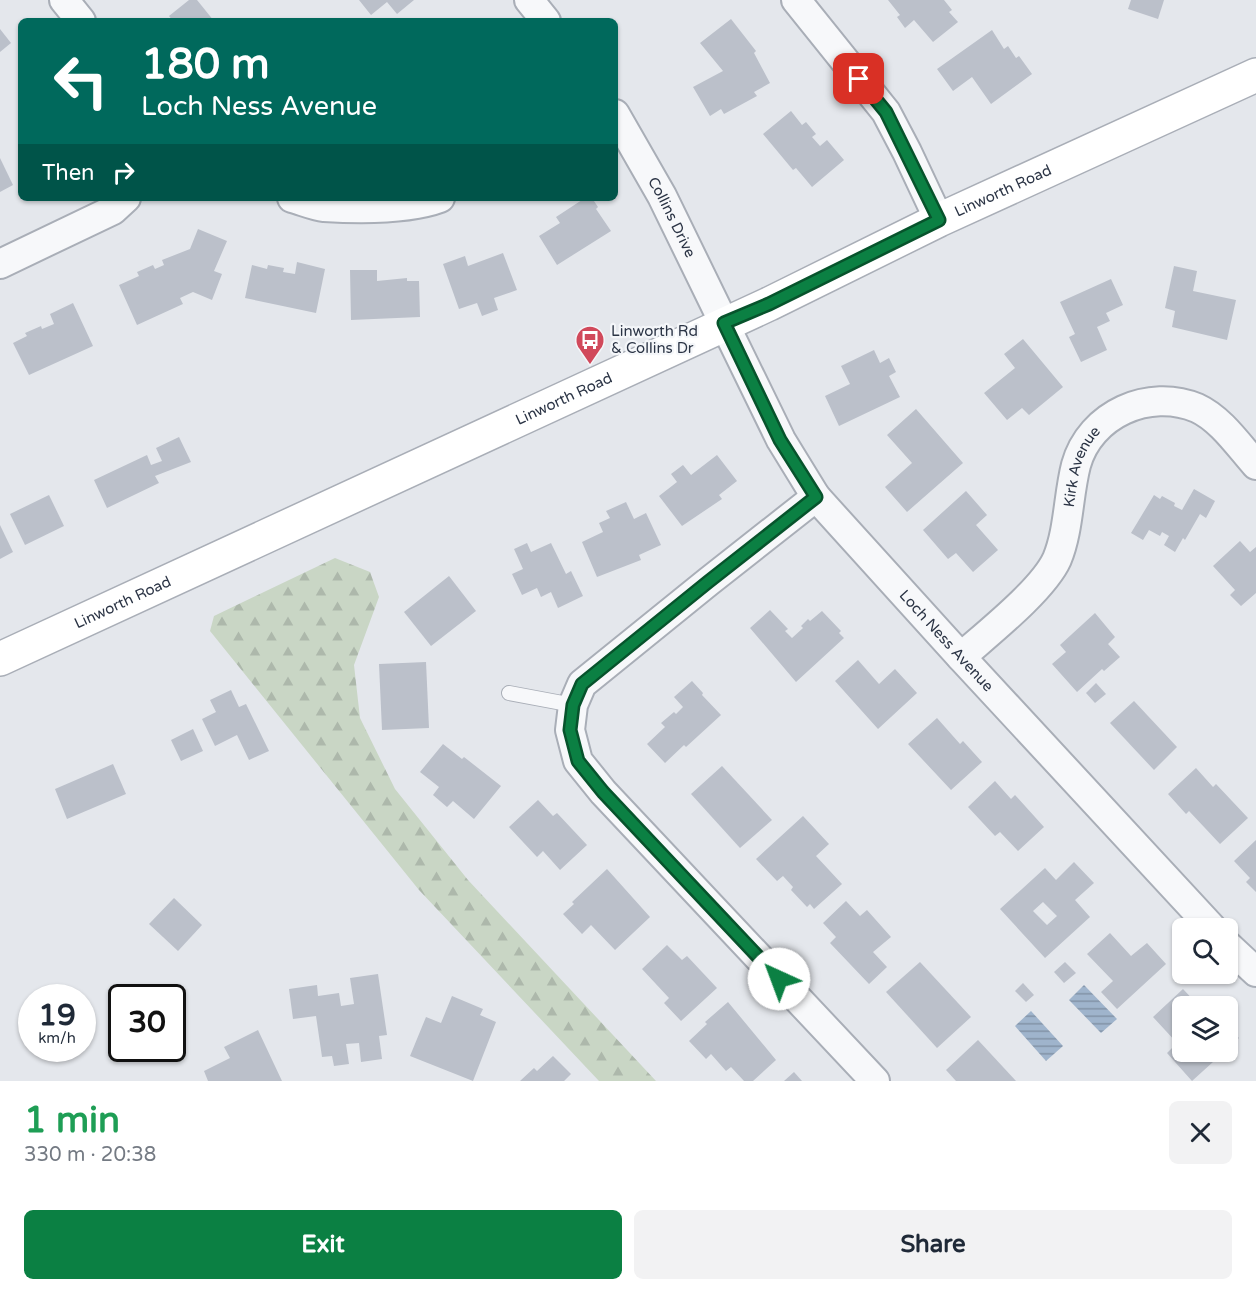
<!DOCTYPE html>
<html lang="en">
<head>
<meta charset="utf-8">
<style>
	body { margin:0; font-family:"Varela Round",sans-serif; background:#f2f2f3; color:#1f2937; height:100vh; display:flex; flex-direction:column; font-size:22px; white-space:nowrap }
	* { box-sizing:border-box; margin:0 }
	p { font-size:20px; color:#747a83 }
	.icon { flex:none; width:33px; height:33px; fill:none; stroke:currentColor; stroke-width:2; stroke-linecap:round; stroke-linejoin:round }
	.map { position:relative; height:1081px; overflow:hidden }
	.details { display:flex; flex-direction:column; background:#fff; flex:1 }
	.details>* { flex:none }
	.guide { position:absolute; left:18px; top:18px; width:600px; height:183px; border-radius:9px; box-shadow:0 2px 4px #0004; background:#00695c; color:#fff; overflow:hidden }
	.buttons { position:absolute; left:1172px; top:918px; display:grid; gap:12px }
	.buttons a { display:grid; place-items:center; width:66px; height:66px; border-radius:9px; background:#fff; box-shadow:0 2px 4px #0004; font-size:30px }
	.speed { position:absolute; left:18px; top:984px; display:flex; gap:12px; font-size:30px; font-weight:700; text-align:center }
	.speed>* { display:grid; place-content:center; width:78px; height:78px; border-radius:50%; background:#fff; box-shadow:0 2px 4px #0004; line-height:1 }
	.speed small { font-size:15px; font-weight:400 }
	.speed .limit { border:3px solid #111; border-radius:9px; background:#fff; color:#111 }
	.pin { position:absolute; display:grid; place-items:center; width:51px; height:51px; color:#fff; margin:-26px; border-radius:12px; box-shadow:0 3px 9px #0006 }
	.me { position:absolute; width:66px; margin:-33px; rotate:317deg; stroke-linejoin:round; filter:drop-shadow(0 0 4px #0008) }
	.turn { display:flex; align-items:center; gap:21px; height:126px; padding:0 24px; font-size:27px }
	.turn .icon { width:78px; height:78px; stroke-width:2.5 }
	.turn b { display:block; font-size:42px; line-height:51px }
	.then { display:flex; align-items:center; height:57px; padding:0 24px; background:#0003; gap:12px; font-size:22px }
	.round { display:grid; place-items:center; flex:none; width:63px; height:63px; border-radius:9px; background:#f2f2f3 }
	.summary { display:flex; align-items:center; justify-content:space-between; height:102px; padding:0 24px }
	h1 { font-size:36px; font-weight:700; line-height:45px; color:#1e9e55 }
	.action { display:flex; gap:12px; margin-top:auto; padding:12px 24px }
	.action a { flex:1; height:69px; border-radius:9px; background:#0b8043; color:#fff; font-size:24px; font-weight:700; line-height:69px; text-align:center }
	.action a+a { background:#f2f2f3; color:#1f2937 }
	.map>svg:first-child { display:block }
	.forest { fill:url(#forest-firs) }
	.water { fill:url(#water-rules) }
	.building { fill:#bbc0ca; fill-rule:evenodd }
	.lines { fill:none; stroke-linecap:round; stroke-linejoin:round }
	.lane-casing { stroke:#a9aeb7; stroke-width:16 }
	.street-casing { stroke:#a9aeb7; stroke-width:32 }
	.secondary-casing { stroke:#a9aeb7; stroke-width:36 }
	.lane { stroke:#f7f8fa; stroke-width:14 }
	.street { stroke:#f7f8fa; stroke-width:28 }
	.secondary { stroke:#fff; stroke-width:33 }
	.route-casing { stroke:#07532c; stroke-width:15 }
	.route { stroke:#0b8043; stroke-width:10 }
	.labels { text-anchor:middle; stroke-width:4.5; stroke-linejoin:round; paint-order:stroke }
	.street-label { font-size:15px; fill:#2b3445; stroke:#f4f6f9 }
	.poi-label { font-size:15px; fill:#2b3445; stroke:#f4f6f9; text-anchor:start }
</style>
</head>
<body>
<div class="map">
<svg width="1256" height="1081" viewBox="0 0 1256 1081">
	<defs>
		<pattern id="forest-firs" width="22" height="20" patternUnits="userSpaceOnUse" patternTransform="scale(1.5)"><rect width="22" height="20" fill="#c9d6c5"/><path d="M5 1l3.5 6h-7zM16 11l3.5 6h-7z" fill="#adb8ab"/></pattern>
		<pattern id="water-rules" width="6" height="5" patternUnits="userSpaceOnUse" patternTransform="scale(1.5)"><rect width="6" height="5" fill="#9fb4cc"/><path d="M0 2.5h6" fill="none" stroke="#8293a7"/></pattern>
	</defs>
	<rect width="100%" height="100%" fill="#e4e7ec"/>
	<polygon class="forest" points="335,558 370,572 379,597 354,665 360,718 395,789 468,880 656,1081 599,1081 419,890 210,631 214,616"/>
	<g class="water">
		<polygon points="1084,985 1117,1019 1101,1033 1069,1000"/>
		<polygon points="1031,1011 1063,1046 1046,1061 1015,1026"/>
	</g>
	<g class="building">
		<polygon points="189,0 197,0 214,21 173,21 169,16"/>
		<polygon points="359,0 414,0 397,14 387,2 371,15"/>
		<polygon points="888,0 944,0 952,10 949,12 958,22 933,42 914,20 905,28 897,17 900,15"/>
		<polygon points="1131,0 1164,0 1158,19 1128,9"/>
		<polygon points="731,19 756,51 754,53 770,83 754,92 757,96 724,114 721,109 710,116 693,87 723,71 700,43"/>
		<polygon points="0,29 11,43 0,52"/>
		<polygon points="992,30 1004,49 1008,46 1016,58 1019,56 1032,74 991,104 972,77 953,91 937,69"/>
		<polygon points="791,111 802,125 806,122 816,134 812,137 820,146 827,140 844,160 812,187 796,168 793,170 763,134"/>
		<polygon points="0,158 13,185 0,192"/>
		<polygon points="585,198 592,198 598,207 596,209 611,231 557,265 539,236 560,223 556,217"/>
		<polygon points="198,229 227,241 214,271 222,274 212,300 193,292 180,298 183,304 137,325 119,285 139,276 137,272 153,265 155,269 164,265 162,260 190,249"/>
		<polygon points="503,253 517,290 494,298 498,310 482,316 477,303 459,309 443,264 465,256 468,266"/>
		<polygon points="297,262 325,269 316,313 245,298 252,265 267,269 268,265 284,268 283,272 295,274"/>
		<polygon points="1174,266 1197,271 1193,291 1236,300 1227,340 1172,327 1175,311 1165,308"/>
		<polygon points="350,270 377,270 377,281 407,278 407,281 419,281 420,317 351,320"/>
		<polygon points="1111,279 1123,305 1106,313 1110,321 1097,327 1107,350 1081,362 1069,337 1075,334 1060,302"/>
		<polygon points="73,303 93,346 29,375 13,343 27,336 25,333 41,326 42,329 54,324 50,314"/>
		<polygon points="1023,339 1063,387 1029,415 1022,408 1007,420 984,393 1015,368 1004,354"/>
		<polygon points="874,350 880,363 889,358 896,372 889,376 900,397 839,426 825,396 850,384 841,366"/>
		<polygon points="916,409 963,463 907,512 885,487 912,463 887,435"/>
		<polygon points="179,437 191,462 155,476 159,483 107,508 94,480 147,455 151,465 162,461 156,448"/>
		<polygon points="717,455 737,481 719,495 722,499 682,526 659,496 677,482 671,474 683,465 691,475"/>
		<polygon points="1194,489 1215,501 1206,518 1200,514 1185,540 1183,538 1175,552 1164,545 1169,536 1162,532 1160,536 1149,530 1143,540 1131,533 1154,495 1160,499 1162,496 1175,503 1174,506 1182,510"/>
		<polygon points="966,491 987,515 976,525 998,550 973,572 956,553 948,559 923,530"/>
		<polygon points="49,495 64,526 25,545 10,514"/>
		<polygon points="626,502 634,519 646,513 661,545 639,555 641,560 597,577 582,542 603,532 599,523 610,518 606,511"/>
		<polygon points="0,525 13,552 0,559"/>
		<polygon points="1240,541 1250,552 1256,547 1256,593 1241,606 1230,595 1235,590 1213,566"/>
		<polygon points="527,543 531,552 551,543 566,574 571,571 583,596 558,608 551,592 541,597 537,588 522,595 512,574 523,569 514,549"/>
		<polygon points="449,576 476,611 431,646 404,612"/>
		<polygon points="770,610 788,629 785,631 792,638 803,628 801,626 808,619 810,621 822,611 841,631 839,633 844,638 796,682 750,628"/>
		<polygon points="1095,613 1115,637 1108,644 1120,657 1104,671 1102,669 1077,692 1052,664 1066,652 1060,645"/>
		<polygon points="858,660 879,684 895,669 917,693 878,729 835,681"/>
		<polygon points="426,662 429,728 382,730 379,664"/>
		<polygon points="692,681 703,693 702,695 721,715 686,747 684,745 665,763 647,744 665,727 661,723 674,712 676,714 683,707 674,697"/>
		<polygon points="1096,683 1106,694 1095,703 1086,693"/>
		<polygon points="231,690 239,707 246,704 269,751 249,760 237,735 215,746 202,719 216,712 210,700"/>
		<polygon points="1134,701 1177,747 1154,770 1110,723"/>
		<polygon points="937,718 960,744 963,741 982,762 951,790 908,744"/>
		<polygon points="193,729 203,751 181,761 171,740"/>
		<polygon points="443,744 462,759 464,757 501,786 474,819 453,801 447,807 433,795 439,787 420,772"/>
		<polygon points="113,764 126,794 67,819 55,789"/>
		<polygon points="722,766 772,820 740,848 691,794"/>
		<polygon points="1196,768 1213,787 1216,784 1248,818 1220,844 1189,811 1186,814 1168,794"/>
		<polygon points="995,781 1011,799 1015,795 1044,827 1018,851 1000,832 995,836 968,807"/>
		<polygon points="538,800 553,816 557,813 587,845 560,870 543,851 537,857 509,827"/>
		<polygon points="803,816 829,844 816,856 842,884 814,909 810,904 807,907 791,890 793,887 783,876 777,881 756,859"/>
		<polygon points="1256,840 1256,892 1246,882 1250,878 1234,861"/>
		<path d="M1074,862L1094,883L1075,900L1090,917L1045,958L1000,909L1045,868L1056,880ZM1043,902L1057,916L1047,925L1033,911Z"/>
		<polygon points="607,869 650,917 615,950 591,925 582,934 563,914 574,904 572,902"/>
		<polygon points="174,898 202,925 178,951 149,924"/>
		<polygon points="846,901 860,916 867,910 891,937 873,952 887,967 869,984 830,943 836,937 823,923"/>
		<polygon points="1110,933 1131,956 1147,943 1166,964 1117,1009 1101,992 1113,981 1087,954"/>
		<polygon points="667,945 682,960 687,956 717,988 681,1021 664,1003 669,998 642,969"/>
		<polygon points="920,962 971,1017 937,1048 886,992"/>
		<polygon points="1065,962 1076,973 1064,983 1054,972"/>
		<polygon points="378,974 387,1035 379,1036 382,1059 361,1062 359,1043 346,1044 349,1064 334,1066 332,1056 322,1057 316,1016 293,1019 289,989 317,985 318,996 339,993 341,1006 354,1004 350,978"/>
		<polygon points="1023,983 1034,995 1026,1002 1015,991"/>
		<polygon points="1183,989 1199,1006 1182,1006 1182,1052 1224,1052 1192,1081 1167,1053 1177,1043 1153,1017"/>
		<polygon points="452,996 483,1009 480,1015 496,1022 473,1081 410,1056 426,1017 441,1023"/>
		<polygon points="728,1002 776,1060 753,1081 744,1081 731,1067 726,1071 711,1054 706,1059 689,1041 707,1024 705,1022"/>
		<polygon points="1227,1025 1239,1038 1227,1049"/>
		<polygon points="258,1030 282,1081 208,1081 204,1071 230,1058 224,1047"/>
		<polygon points="978,1040 1016,1081 956,1081 946,1070"/>
		<polygon points="553,1056 571,1074 564,1081 520,1081 534,1068 537,1071"/>
		<polygon points="794,1072 802,1081 784,1081"/>
	</g>
	<g class="lines">
		<g class="lane-casing">
			<polyline id="lane" points="509,693 573,705"/>
		</g>
		<g class="street-casing">
			<g id="street">
				<polyline points="64,0 81,21"/>
				<polyline points="529,0 546,21"/>
				<polyline points="796,0 886,112 907,152 939,220"/>
				<path id="s1" d="M615,114L662,196L781,440L816,497L961,657L1212,928"/>
				<path d="M292,198C303,201 314,206 324,207C358,209 408,210 440,198"/>
				<polyline points="0,264 113,210 126,198"/>
				<polyline points="816,497 708,582 582,684 573,705 570,730 578,761 603,792 875,1081"/>
				<path id="s2" d="M961,657C987,634 1043,590 1057,559C1069,530 1068,496 1076,465C1090,414 1149,388 1197,408C1221,419 1239,446 1256,465"/>
				<polyline points="1227,945 1256,972"/>
			</g>
		</g>
		<g class="secondary-casing">
			<g id="secondary">
				<path id="s3" d="M0,659L769,304L939,220L1256,75"/>
			</g>
		</g>
		<use href="#lane" class="lane"/>
		<use href="#street" class="street"/>
		<use href="#secondary" class="secondary"/>
	</g>
	<g class="lines">
		<g class="route-casing">
			<polyline id="route" points="779,979 603,792 578,761 570,730 573,705 582,684 708,582 816,497 780,440 724,323 769,304 939,220 886,112 859,79"/>
		</g>
		<use href="#route" class="route"/>
	</g>
	<defs>
		<g id="bus-pin" transform="scale(1.5)"><path d="M0 17L-7.5 6A9.5 9.5 0 1 1 7.5 6Z" fill="#d1495b" stroke="#f4f6f9"/><path d="M-5-6H5V4H4V6H2V4H-2V6H-4V4H-5ZM-3.5-4V0h7V-4ZM-3.5 1.2v1.5H-2V1.2ZM2 1.2v1.5H3.5V1.2Z" fill="#fff"/></g>
	</defs>
	<g fill-rule="evenodd">
		<use href="#bus-pin" x="590" y="340"/>
	</g>
	<g class="labels">
		<g class="street-label">
			<text dy="5" stroke="none"><textPath href="#s3" startOffset="1107">Linworth Road</textPath></text>
			<text dy="5" stroke="none"><textPath href="#s1" startOffset="118">Collins Drive</textPath></text>
			<text dy="5" stroke="none"><textPath href="#s3" startOffset="621">Linworth Road</textPath></text>
			<text dy="5" stroke="none"><textPath href="#s2" startOffset="234">Kirk Avenue</textPath></text>
			<text dy="5" stroke="none"><textPath href="#s3" startOffset="135">Linworth Road</textPath></text>
			<text dy="5" stroke="none"><textPath href="#s1" startOffset="627">Loch Ness Avenue</textPath></text>
		</g>
		<g class="poi-label">
			<text x="611" y="336">Linworth Rd<tspan x="611" dy="17">&amp; Collins Dr</tspan></text>
		</g>
	</g>
</svg>
<div class="buttons">
<a><svg class="icon" aria-label="search" viewBox="0 0 24 24"><circle cx="10" cy="10" r="6"/><path d="M15 15l6 6"/></svg></a>
<a><svg class="icon" aria-label="layers" viewBox="0 0 24 24"><path d="M12 4l9 5-9 5-9-5zM3 14l9 5 9-5"/></svg></a>
</div>
<div class="speed"><div>19<small>km/h</small></div><div class="limit">30</div></div>
<div class="pin" style="left:859px;top:79px;background:#d93025"><svg class="icon" aria-label="arrive" viewBox="0 0 24 24"><path d="M6 21V4h12l-3 4 3 4H6"/></svg></div>
<svg class="me" style="left:779px;top:979px" viewBox="-20 -20 40 40"><circle r="19" fill="#fff"/><path d="M0-13L10 11 0 6-10 11z" fill="#0b8043"/></svg>
<div class="guide">
<div class="turn"><svg class="icon" aria-label="left" viewBox="0 0 24 24"><path d="M17 20v-9H6M10 6l-5 5 5 5"/></svg><div><b>180 m</b>Loch Ness Avenue</div></div>
<div class="then">Then<svg class="icon" aria-label="right" viewBox="0 0 24 24"><path d="M7 20v-9h11M14 6l5 5-5 5"/></svg></div>
</div>
</div>
<section class="details">
<div class="summary"><div><h1>1 min</h1><p>330 m · 20:38</p></div><a class="round"><svg class="icon" aria-label="close" viewBox="0 0 24 24"><path d="M6 6l12 12M18 6L6 18"/></svg></a></div>
<div class="action"><a>Exit</a><a>Share</a></div>
</section>
</body>
</html>
